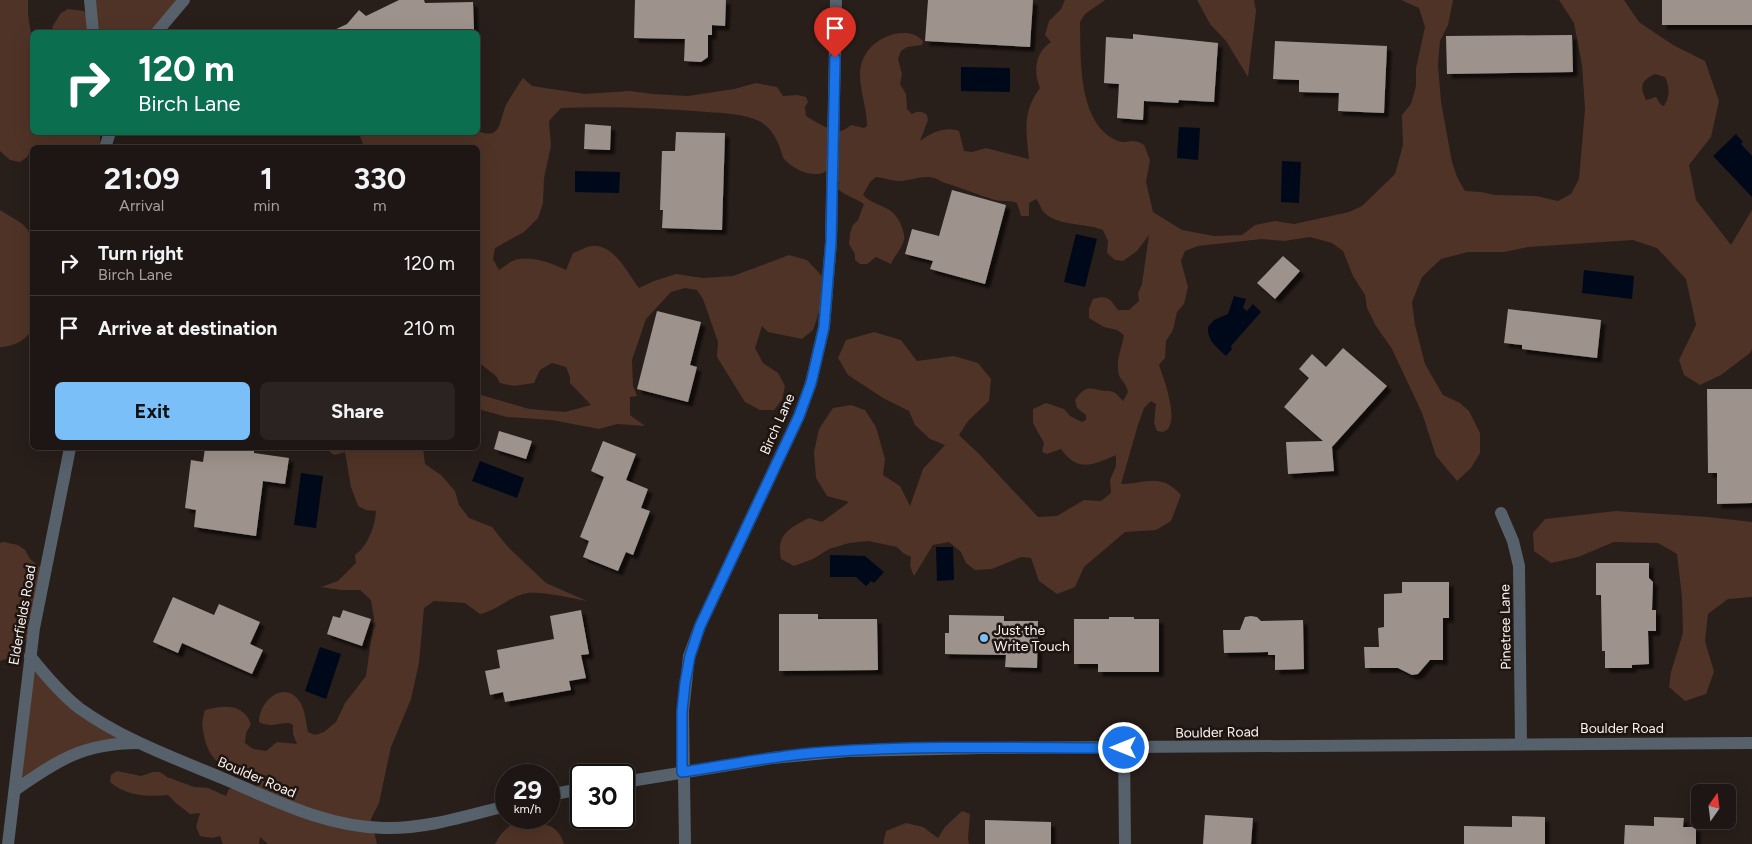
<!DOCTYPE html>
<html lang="en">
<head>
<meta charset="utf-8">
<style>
	body { margin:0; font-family:Figtree,sans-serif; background:#2b2322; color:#f1f3f6; height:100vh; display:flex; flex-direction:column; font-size:19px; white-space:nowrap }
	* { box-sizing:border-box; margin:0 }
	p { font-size:16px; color:#a19fa0 }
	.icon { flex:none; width:28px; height:28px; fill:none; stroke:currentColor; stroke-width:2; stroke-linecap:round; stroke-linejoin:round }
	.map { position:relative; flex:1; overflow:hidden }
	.sheet { position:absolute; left:30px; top:145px; width:450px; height:305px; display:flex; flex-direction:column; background:#1e1614; border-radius:8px; box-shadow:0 5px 20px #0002,0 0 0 1px #3c3534 }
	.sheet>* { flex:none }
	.guide { position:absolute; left:30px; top:30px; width:450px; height:105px; border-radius:8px; box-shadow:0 5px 20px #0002,0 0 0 1px #3c3534; background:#0b6e4f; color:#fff; overflow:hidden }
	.needle { width:32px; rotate:14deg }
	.tools { position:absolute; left:1691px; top:784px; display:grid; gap:10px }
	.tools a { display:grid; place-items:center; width:45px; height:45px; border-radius:8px; background:#1e1614; box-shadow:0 5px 20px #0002,0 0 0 1px #3c3534; font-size:25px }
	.speed { position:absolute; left:495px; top:764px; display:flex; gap:10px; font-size:25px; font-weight:700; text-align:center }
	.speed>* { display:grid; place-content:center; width:65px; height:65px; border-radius:50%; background:#1e1614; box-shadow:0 5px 20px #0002,0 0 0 1px #3c3534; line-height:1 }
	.speed small { font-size:12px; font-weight:400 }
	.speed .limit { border:2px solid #111; border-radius:8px; background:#fff; color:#111 }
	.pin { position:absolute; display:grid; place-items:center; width:42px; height:42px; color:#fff; margin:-51px -21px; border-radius:50% 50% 50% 0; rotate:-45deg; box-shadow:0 0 5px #0007 }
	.pin .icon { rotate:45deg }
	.me { position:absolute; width:55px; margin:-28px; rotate:270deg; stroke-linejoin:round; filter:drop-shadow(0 0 4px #0008) }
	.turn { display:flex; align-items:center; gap:18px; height:105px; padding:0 25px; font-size:22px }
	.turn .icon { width:65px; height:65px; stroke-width:2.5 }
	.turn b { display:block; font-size:35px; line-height:42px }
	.eta { display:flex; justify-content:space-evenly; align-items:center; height:85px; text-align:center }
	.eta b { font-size:30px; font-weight:700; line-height:35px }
	.action { display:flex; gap:10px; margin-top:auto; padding:10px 25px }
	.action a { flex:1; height:58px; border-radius:8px; background:#7abff8; color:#111; font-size:20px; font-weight:700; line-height:58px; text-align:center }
	.action a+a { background:#2b2322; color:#f1f3f6 }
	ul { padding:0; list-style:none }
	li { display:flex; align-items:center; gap:15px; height:65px; padding:0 25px; border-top:1px solid #3c3534 }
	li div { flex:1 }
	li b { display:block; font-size:19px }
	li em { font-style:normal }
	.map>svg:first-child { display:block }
	.green { fill:#4f3326; fill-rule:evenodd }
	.water { fill:#00091a }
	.building { fill:#9e928c; filter:url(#shadow) }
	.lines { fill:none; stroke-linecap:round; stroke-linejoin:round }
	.minor { stroke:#56616b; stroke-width:12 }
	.route-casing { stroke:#114b97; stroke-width:12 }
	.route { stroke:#1a73e8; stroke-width:9 }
	.poi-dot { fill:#7abff8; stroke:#1e1511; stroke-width:2 }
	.labels { text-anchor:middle; stroke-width:5; stroke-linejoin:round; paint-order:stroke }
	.street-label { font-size:14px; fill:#faf3f0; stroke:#1e1511 }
	.poi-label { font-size:14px; fill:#faf3f0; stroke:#1e1511; text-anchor:start }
</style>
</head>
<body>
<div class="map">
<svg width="1752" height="844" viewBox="0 0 1752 844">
	<defs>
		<filter id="shadow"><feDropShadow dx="4.5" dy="4.5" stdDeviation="1" flood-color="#0009"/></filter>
	</defs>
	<rect width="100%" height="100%" fill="#281e1a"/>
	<g class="green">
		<polygon points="0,0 28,0 28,15 32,40 32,132 100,133 100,147 32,148 27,157 20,162 10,160 0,151"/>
		<polygon points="90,0 184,0 157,32 93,32"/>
		<path d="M1065,0H1105L1085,14L1080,22C1081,58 1077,124 1118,141C1123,143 1128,141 1133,141C1137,141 1141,143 1144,145L1150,160L1146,182L1153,212L1182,230L1214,236L1242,235L1255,225L1275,221L1294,224L1349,212L1362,206L1395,174L1403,145L1402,115L1411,104L1416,86V68L1425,27L1419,8L1401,0H1453L1448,25L1440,41L1438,65L1441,102L1452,162L1457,177L1465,191L1481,192L1495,195L1536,196L1558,201L1571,194L1579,179L1585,109L1582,65L1574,23L1559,0H1624L1639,22L1673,45L1705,61L1719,101L1711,137L1689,165L1696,200L1731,245L1752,210V349L1750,353L1721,375L1700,385L1684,375L1679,360L1696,325L1686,279L1657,248L1633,240L1528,247L1504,252H1468L1441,259L1422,277L1412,302L1415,325L1425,364L1443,395L1460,403L1469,411L1480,433V453L1471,468L1457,481L1436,456L1422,413L1392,349L1376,326L1367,308L1365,295L1353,276L1343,251L1332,243L1310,237L1284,241L1262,239L1198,246L1185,251L1181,261L1188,287L1184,304L1177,312L1173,330L1166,341L1165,358L1159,365C1164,379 1177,414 1169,427C1169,429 1165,431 1163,432L1157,431L1154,423L1156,404L1151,401L1144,408L1138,425L1121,484C1147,484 1160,472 1181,495L1171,521L1156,530L1125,532L1084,567L1075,587L1057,594L1039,581L1031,558L1021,557L992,569L975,570L966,563L961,552L949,542L933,545L914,576L910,566L911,557L903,553L897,547L868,541L849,543L829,549L813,559L794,566L781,559C776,535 789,528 809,518L822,522L849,502L827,496L816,478L814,452L819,429L833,408L851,405L865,410L876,427L885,459L883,475L900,486L910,506L923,469L945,445L930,439L915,425L909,411L883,398L848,375L838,358L846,340L874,332L901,340L917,361L954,356L978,363L991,379L989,401L968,421L959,435L979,454L1038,517L1057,516L1084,500L1101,501L1111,493L1110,480L1116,466V455C1093,465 1078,473 1061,449L1047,454L1042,452L1044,443L1033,423V409L1046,403L1064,409L1070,416L1082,422L1086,420V415L1077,408L1075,400C1077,397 1080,393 1083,391C1088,387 1094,389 1099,390C1113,393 1111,387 1123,401L1128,392C1125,381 1121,381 1119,375C1115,361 1122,348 1124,335L1117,330L1104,327L1089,318V309L1093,299C1108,295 1109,298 1118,310H1129L1139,301L1138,293L1142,284L1149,235L1137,251L1123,261L1115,260L1107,253L1108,241L1103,230C1084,222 1055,227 1042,210C1040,206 1039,202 1036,199L1029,203V216H1021L1017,203C1010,200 1002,202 995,200C977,195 960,187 942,182C928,172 916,180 900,181C892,181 885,178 876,177L870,182L863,195C876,208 893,204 901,225C903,230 905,235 904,240C902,249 894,256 891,264L876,257L867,264H860L855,260V254L849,244L850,233L853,225L858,220L864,204C855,198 846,196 838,189L839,182L835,180L828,170C815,180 794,170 784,159C782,156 781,151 780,148C776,137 770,127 759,121C745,114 723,113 707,112C658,108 609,106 561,108L549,121L551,146L544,178L543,203L538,218L524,232L495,248L493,259L499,270C504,267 508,263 512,261C528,254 552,263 566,270L573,253C579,251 585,247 591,246C614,243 628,274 639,288L654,281L676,274L703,278L733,276L789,255L807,260L822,276L821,306L813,330L802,339L768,332L762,326L755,348L763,363L778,373L785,386L782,400L774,410H760L745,402L717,357L718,342L703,299L697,290L685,288L671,292L646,319L632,360L633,386L637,396L630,397V415L645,426L617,424L599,429L552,420L507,417L478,409V394L529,409L565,412L591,405L570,383V377L566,367L552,363L540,370L534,383L514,386L500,383L496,376L478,362V148L364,147L359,133L478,132V131C502,141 499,120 506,105C511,96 517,87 523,78L532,86L585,94L630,91L653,94L688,96L734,89L756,83L777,87L783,96L797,95L806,97L808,102L805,107L806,116C813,120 833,133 840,131C844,131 848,127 851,125L864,128L867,126C867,99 849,70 871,47C877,41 886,36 894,34C905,32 915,32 923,41L922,45L907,47L901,51L898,59L902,74L900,84L906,94L907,109L912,114C917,111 922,111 927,115L928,120L920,141C931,133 945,126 959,131L964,151L972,152L986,148L1029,159C1026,131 1022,112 1040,88C1033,71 1035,53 1051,42L1045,35L1049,21L1061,9ZM1655,74L1665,77C1670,88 1670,96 1664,106L1661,105L1656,97L1646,100C1640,87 1640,81 1655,74Z"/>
		<polygon points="1197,0 1254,0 1256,11 1248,77 1226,41 1210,24"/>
		<polygon points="68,9 84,11 87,17 89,32 54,32 52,27 61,13"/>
		<path d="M0,210C14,220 30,223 32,242V328C28,340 12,347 0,347Z"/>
		<path d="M325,448H423L425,464L441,475L455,491L459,505L469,518L492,527L508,547L546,583L587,601C572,598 541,591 528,593C510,596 498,610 480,614L465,603L434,601L424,608L419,663L411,699L391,747L379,803L371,819L377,844H268L260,837L259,844H223L220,836L212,838L200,836L196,827L200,813L190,814L177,804L168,795C148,797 126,796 110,782L111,775L117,771L141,776L153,772H160L167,777L194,787L208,788L226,796L229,789L257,788L256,781C249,776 243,775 235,772C219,766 209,756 205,740C202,727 201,723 205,710C224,705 243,703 251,724L246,733L245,743L253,749L266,751L277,742L297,744L293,734V725L289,723C278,723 270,728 259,722C259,700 285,679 300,702C305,710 306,722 308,732L315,735L324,732L336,722L345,703L366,676L374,619L371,600L360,590H341L321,587L338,581L356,563L355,555C368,545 375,527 376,511L366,510L358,506L351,487L345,452L334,455Z"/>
		<polygon points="1616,511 1708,517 1752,522 1752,597 1728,599 1708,614 1705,641 1714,672 1706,694 1685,701 1669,687 1671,672 1683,633 1682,597 1677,554 1658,543 1614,542 1578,557 1551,563 1534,551 1533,533 1545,519"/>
		<polygon points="3,542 18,545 25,550 30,559 40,567 48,584 44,601 29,619 28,636 17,655 0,661 0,543"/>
		<polygon points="30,656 51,684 141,743 86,749 15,790"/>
		<polygon points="962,811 970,814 968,838 969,844 883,844 886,831 906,823 923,827 938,838 945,827"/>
		<path d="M522,819C541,824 558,822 564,844H495C501,832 510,824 522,819Z"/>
	</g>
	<g class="water">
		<polygon points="961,67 1010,68 1010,92 961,91"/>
		<polygon points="1179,127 1200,128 1198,160 1177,158"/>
		<polygon points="1736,134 1743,142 1741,144 1752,156 1752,197 1713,156"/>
		<polygon points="1282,161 1301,162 1299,203 1281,202"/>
		<polygon points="575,171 620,172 619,193 575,192"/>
		<polygon points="1076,234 1097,239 1085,287 1064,282"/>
		<polygon points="1584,270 1634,276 1632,299 1582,293"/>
		<path d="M1234,296L1246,299L1243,308L1247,311L1253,304L1261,312L1231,346L1232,349L1226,356C1217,347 1207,341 1208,327L1214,320L1228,314Z"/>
		<polygon points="480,461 524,478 517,498 472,481"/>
		<polygon points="301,473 323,476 316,528 294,525"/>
		<polygon points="936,547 953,547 954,580 937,581"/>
		<polygon points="830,555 865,556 884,572 874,583 871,581 866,586 856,577 830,577"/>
		<polygon points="320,647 341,654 326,699 305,691"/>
	</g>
	<g class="building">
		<polygon points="399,0 424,0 425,3 473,2 474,30 429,31 430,32 330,32 347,24 359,10 366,16"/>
		<polygon points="635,0 726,0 725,26 712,25 712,35 708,35 708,57 701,62 684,61 685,39 634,38"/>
		<polygon points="928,0 1033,0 1030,47 925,41"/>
		<rect x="1662" y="0" width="90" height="25"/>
		<polygon points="1133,34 1218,43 1214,102 1179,100 1178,103 1144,101 1143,120 1117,118 1119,84 1104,83 1106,37 1133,39"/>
		<polygon points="1572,35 1573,72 1447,74 1446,36"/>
		<polygon points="1275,41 1387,46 1384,113 1338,111 1339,93 1299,92 1299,80 1273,79"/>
		<polygon points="585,124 611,126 610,150 584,149"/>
		<polygon points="676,132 725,133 722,230 662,228 663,210 660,210 662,151 675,151"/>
		<polygon points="952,190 1006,205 985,284 930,269 933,261 905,254 912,229 939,236"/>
		<polygon points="1283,256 1300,271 1275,299 1257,283"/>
		<polygon points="1508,309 1601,320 1597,358 1522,349 1522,345 1504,343"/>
		<polygon points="657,311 701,322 690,365 697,367 688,402 637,389"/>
		<polygon points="1343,348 1387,386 1332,447 1334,471 1288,474 1286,442 1323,441 1284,407 1309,378 1299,369 1312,354 1326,367"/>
		<polygon points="1707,389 1752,389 1752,503 1717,504 1717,473 1708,473"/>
		<polygon points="499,431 532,441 526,459 494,449"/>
		<polygon points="603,441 636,454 626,480 648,489 641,508 650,511 633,555 626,552 618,571 583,557 589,541 580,537 604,477 591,471"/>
		<polygon points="205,448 230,448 254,451 254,453 289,458 285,484 263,481 256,536 194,527 196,510 185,508 191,460 203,462"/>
		<polygon points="1596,563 1649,563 1649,578 1653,582 1652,610 1656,610 1656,631 1648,631 1649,664 1632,665 1632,668 1605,668 1605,651 1602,651 1601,595 1596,595"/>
		<polygon points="1402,582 1449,582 1449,618 1443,618 1443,660 1430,660 1418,674 1412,675 1398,668 1365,668 1364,647 1379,647 1378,628 1384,627 1384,594 1402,593"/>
		<polygon points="173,597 214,615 219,604 260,622 250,644 263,650 252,674 182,643 178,653 153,642"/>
		<polygon points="343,610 371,619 362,646 327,634 333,616 340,618"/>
		<polygon points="581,610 589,654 581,655 586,678 569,681 571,690 505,702 503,692 490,695 485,671 500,668 497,650 554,639 550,616"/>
		<polygon points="779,614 818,614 818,619 877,619 878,670 779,671"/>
		<polygon points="949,615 1004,616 1004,621 1038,621 1037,668 1005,667 1006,655 945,654 945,633 949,633"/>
		<polygon points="1251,616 1257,617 1261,621 1303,620 1304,669 1275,670 1275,655 1268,655 1268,652 1224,653 1223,630 1240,630 1245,617"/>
		<polygon points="1109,617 1134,617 1134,619 1159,619 1159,672 1098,672 1098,664 1074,664 1074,619 1109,619"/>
		<polygon points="1205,815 1253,818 1251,844 1203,844"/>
		<polygon points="1512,816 1545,817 1545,844 1464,844 1464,826 1512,827"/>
		<polygon points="1654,817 1684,818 1683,827 1696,827 1696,844 1624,844 1625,825 1654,826"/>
		<polygon points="985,820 1051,822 1051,844 985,844"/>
	</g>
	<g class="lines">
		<g class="minor">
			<polyline points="90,0 93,32"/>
			<polyline points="157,32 184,0"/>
			<polyline points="105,148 110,132"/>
			<polyline points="1501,513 1513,541 1519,566 1521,744"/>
			<path d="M30,656C45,675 60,693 79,708C122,739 174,758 222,778C274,800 326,827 384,828C426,829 466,816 506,806"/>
			<polyline points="1124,748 1125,844"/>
			<polyline points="624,782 772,758 848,751 983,748 1752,743"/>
			<path d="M15,790C58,760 84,743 138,743"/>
			<polyline points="549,795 581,789"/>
			<polyline points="8,844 34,628 70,448"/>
			<polyline points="685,844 683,711 689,656 700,626 799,416 811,383 824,327 831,242 836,0"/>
		</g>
	</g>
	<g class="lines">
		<g class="route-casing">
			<path id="route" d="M835,58L831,242L824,327L811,383L799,416L700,626L690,656L685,683L682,711V772C730,765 777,755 825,752C924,745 1025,748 1124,748"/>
		</g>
		<use href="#route" class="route"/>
	</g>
	<circle class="poi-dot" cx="984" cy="638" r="5"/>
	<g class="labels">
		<g class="street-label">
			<text transform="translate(777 424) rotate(-66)" y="5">Birch Lane</text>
			<text transform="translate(22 615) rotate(-80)" y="5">Elderfields Road</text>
			<text transform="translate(1505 627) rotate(-91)" y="5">Pinetree Lane</text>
			<text x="1622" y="733">Boulder Road</text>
			<text transform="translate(1217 732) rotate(-1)" y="5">Boulder Road</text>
			<text transform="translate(257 777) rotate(23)" y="5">Boulder Road</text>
		</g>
		<g class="poi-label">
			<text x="994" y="635">Just the<tspan x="994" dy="16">Write Touch</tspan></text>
		</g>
	</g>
</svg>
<div class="tools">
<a><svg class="needle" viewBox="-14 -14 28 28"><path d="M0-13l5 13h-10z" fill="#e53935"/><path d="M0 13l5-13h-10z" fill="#a19fa0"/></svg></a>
</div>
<div class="speed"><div>29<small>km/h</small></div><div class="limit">30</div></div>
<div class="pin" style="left:835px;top:58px;background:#d93025"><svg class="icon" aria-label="arrive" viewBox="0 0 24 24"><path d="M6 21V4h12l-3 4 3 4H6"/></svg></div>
<svg class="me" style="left:1124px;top:748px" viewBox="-20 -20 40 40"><circle r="17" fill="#1a73e8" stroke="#fff" stroke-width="3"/><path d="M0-11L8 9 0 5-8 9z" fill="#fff"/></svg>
<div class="guide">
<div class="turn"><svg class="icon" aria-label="right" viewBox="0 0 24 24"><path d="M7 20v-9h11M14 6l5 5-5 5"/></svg><div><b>120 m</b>Birch Lane</div></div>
</div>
<section class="sheet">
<div class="eta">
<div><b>21:09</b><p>Arrival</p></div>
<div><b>1</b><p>min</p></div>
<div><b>330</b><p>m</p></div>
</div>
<ul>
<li><svg class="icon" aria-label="right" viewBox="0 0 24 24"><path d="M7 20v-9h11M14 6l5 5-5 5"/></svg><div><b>Turn right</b><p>Birch Lane</p></div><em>120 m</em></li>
<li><svg class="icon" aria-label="arrive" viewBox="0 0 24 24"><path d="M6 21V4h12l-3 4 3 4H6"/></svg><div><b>Arrive at destination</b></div><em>210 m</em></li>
</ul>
<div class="action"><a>Exit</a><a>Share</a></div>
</section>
</div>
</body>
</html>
